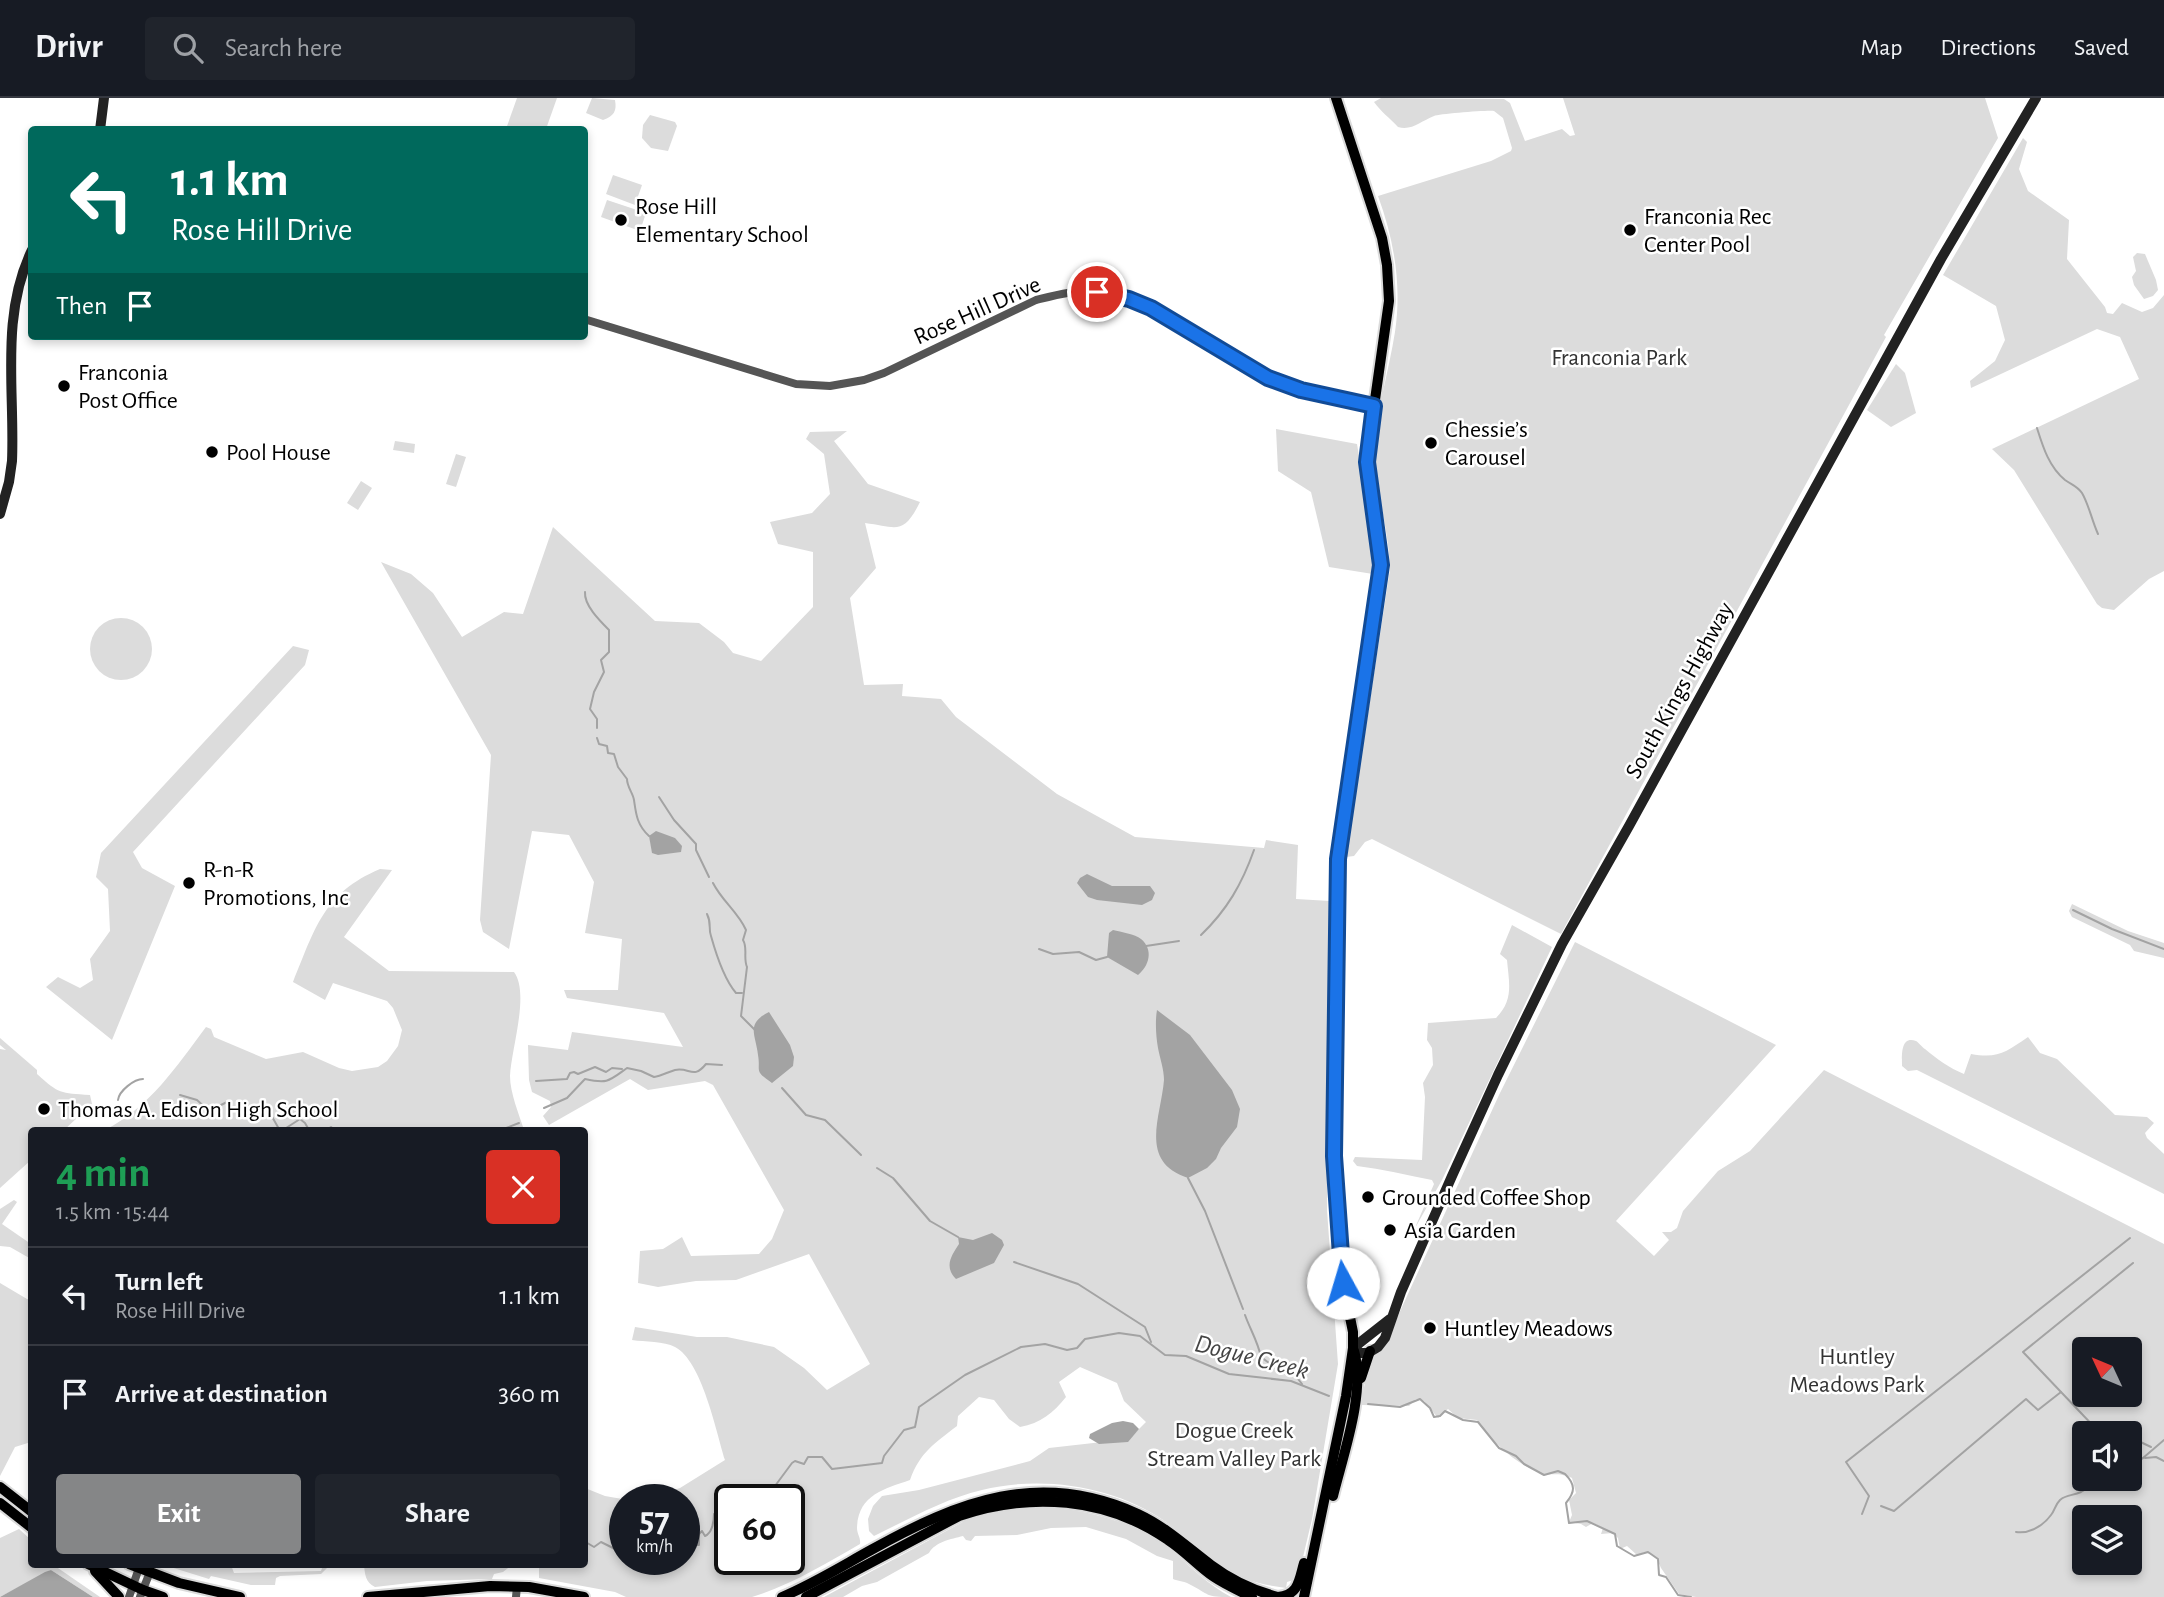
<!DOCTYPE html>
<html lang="en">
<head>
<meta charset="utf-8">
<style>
	body { margin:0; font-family:"Alegreya Sans",sans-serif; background:#20242c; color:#f1f3f6; height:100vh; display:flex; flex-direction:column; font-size:26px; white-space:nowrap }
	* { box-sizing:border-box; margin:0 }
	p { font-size:23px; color:#9ea1a6 }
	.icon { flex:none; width:38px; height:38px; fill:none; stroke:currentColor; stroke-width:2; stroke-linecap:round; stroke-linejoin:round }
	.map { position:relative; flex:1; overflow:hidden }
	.panel { position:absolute; left:28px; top:1029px; width:560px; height:441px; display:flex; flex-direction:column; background:#171b24; border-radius:7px; box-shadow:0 4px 10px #0003 }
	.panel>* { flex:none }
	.hud { position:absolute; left:28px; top:28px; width:560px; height:214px; border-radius:7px; box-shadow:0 4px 10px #0003; background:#00695c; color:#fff; overflow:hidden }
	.needle { width:46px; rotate:314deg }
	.tools { position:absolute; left:2072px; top:1239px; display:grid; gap:14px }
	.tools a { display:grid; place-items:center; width:70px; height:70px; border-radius:7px; background:#171b24; box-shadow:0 4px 10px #0003; font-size:35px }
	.speed { position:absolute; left:609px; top:1386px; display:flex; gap:14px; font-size:35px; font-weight:700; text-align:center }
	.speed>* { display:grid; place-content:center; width:91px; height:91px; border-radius:50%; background:#171b24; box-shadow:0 4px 10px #0003; line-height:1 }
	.speed small { font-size:18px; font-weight:400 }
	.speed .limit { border:4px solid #111; border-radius:10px; background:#fff; color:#111 }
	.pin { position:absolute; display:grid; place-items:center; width:60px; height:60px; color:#fff; margin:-30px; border:4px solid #fff; border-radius:50%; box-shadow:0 2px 7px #0007 }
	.me { position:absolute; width:77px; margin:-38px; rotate:354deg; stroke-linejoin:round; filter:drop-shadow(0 0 5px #0008) }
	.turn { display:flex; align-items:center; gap:24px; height:147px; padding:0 28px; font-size:32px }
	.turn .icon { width:91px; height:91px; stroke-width:2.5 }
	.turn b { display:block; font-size:49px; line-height:60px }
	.then { display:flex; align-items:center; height:66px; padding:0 28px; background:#0003; gap:14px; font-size:26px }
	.round { display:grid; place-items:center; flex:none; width:74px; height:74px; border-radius:7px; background:#20242c }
	.head { display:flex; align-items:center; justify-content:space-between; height:119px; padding:0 28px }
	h1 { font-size:42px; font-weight:700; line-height:52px; color:#1e9e55 }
	.primary-button { display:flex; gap:14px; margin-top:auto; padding:14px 28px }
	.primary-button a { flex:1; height:80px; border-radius:7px; background:#858687; color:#fff; font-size:28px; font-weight:700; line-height:80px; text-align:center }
	.primary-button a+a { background:#20242c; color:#f1f3f6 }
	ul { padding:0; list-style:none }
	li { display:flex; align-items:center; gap:21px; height:98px; padding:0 28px; border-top:2px solid #363941 }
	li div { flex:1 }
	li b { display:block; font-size:26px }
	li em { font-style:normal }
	header { display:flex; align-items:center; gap:42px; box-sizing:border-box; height:98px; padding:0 35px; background:#171b24; border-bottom:2px solid #363941 }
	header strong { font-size:33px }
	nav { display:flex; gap:38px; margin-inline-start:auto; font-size:24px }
	.search { width:490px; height:63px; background:#20242c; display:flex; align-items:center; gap:18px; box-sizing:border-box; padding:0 24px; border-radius:7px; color:#9ea1a6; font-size:26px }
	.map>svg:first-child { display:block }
	.green { fill:#dcdcdc; fill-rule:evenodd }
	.water { fill:#a3a3a3 }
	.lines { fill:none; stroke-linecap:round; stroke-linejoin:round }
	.stream { stroke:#a3a3a3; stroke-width:2 }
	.primary-casing { stroke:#dbdbdb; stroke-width:14 }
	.tertiary { stroke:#555; stroke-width:8 }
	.secondary { stroke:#222; stroke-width:10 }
	.primary { stroke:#000; stroke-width:10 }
	.route-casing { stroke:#114b97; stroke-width:18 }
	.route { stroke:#1a73e8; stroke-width:12 }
	.poi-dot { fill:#000; stroke:#fff; stroke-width:2.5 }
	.labels { text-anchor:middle; stroke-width:5; stroke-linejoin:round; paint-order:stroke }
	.poi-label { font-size:24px; fill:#000; stroke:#fff; text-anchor:start }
	.street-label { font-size:24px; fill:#000; stroke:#fff }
	.park-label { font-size:24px; fill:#333; stroke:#fff }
	.water-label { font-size:26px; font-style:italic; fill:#444; stroke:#fff }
</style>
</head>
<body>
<header>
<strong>Drivr</strong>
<div class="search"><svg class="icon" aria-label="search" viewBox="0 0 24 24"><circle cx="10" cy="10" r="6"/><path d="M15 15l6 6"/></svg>Search here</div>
<nav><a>Map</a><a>Directions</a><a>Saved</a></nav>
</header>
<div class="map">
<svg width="2164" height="1499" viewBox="0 0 2164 1499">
	<rect width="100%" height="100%" fill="#fff"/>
	<g class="green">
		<polygon points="517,0 557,0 546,31 506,31"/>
		<path d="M592,0L615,2C617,13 614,18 603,22L586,15Z"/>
		<path d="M1381,0L1504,1L1510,5L1525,43L1562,31L1570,38L1575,37L1563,0H1985L1998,40L1884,237L1886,239L1561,836L1372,741L1365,744L1354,758L1346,759L1390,471C1389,429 1374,391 1375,349C1377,310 1389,272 1395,234C1402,187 1394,142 1378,98L1491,63L1511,53L1512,50L1503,20L1494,13C1487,12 1439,16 1434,18C1421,23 1412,33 1398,29C1390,20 1381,14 1374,4Z"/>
		<polygon points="650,17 675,24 677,28 668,53 651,50 642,40 643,27"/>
		<polygon points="2023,40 2027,44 2019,71 2028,93 2069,122 2067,161 2105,209 2107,215 2113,216 2122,205 2142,214 2153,210 2164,197 2164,473 2149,481 2114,512 2102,510 2097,506 2014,372 1992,351 2139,281 2120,239 2097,231 1971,290 1970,283 1995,263 2005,242 1996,208 1943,177"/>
		<polygon points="613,77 642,87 635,107 606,96"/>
		<polygon points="607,102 646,115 640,133 601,119"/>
		<polygon points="2137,155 2145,156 2156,182 2158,192 2153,198 2144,201 2134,187 2132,179 2136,173 2133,159"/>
		<polygon points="1896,266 1905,275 1916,315 1891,329 1867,312"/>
		<polygon points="1276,331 1357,346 1372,436 1373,476 1329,469 1311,394 1278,373"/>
		<path d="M847,333L834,343L868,386L920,404C903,438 897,429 865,425L876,470L850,500L864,587L903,586L902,598L941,601L956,619L1057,696L1135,739L1264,750L1266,742L1298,747L1296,801L1330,803L1327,1112L1338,1266L1312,1421L1299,1476L1296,1481L1287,1484L1286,1490C1272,1488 1258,1486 1244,1480C1215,1468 1192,1443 1166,1424C1115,1388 1042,1377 982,1392C944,1401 909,1421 874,1438L869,1433L868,1421L873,1408L882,1398L919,1392L1030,1363L1049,1350L1129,1341L1146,1324L1124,1303L1117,1285L1080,1269L1059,1284L1066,1299C1053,1315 1041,1325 1020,1329L1009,1321L994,1302L979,1299L958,1318L957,1328C935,1345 920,1354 910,1382C884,1391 858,1397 857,1430C857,1436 861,1440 860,1446C825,1466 791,1487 752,1499H626L615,1494L539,1480V1467L584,1466L585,1390L605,1398L628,1402H625V1461H684V1402H642L680,1390L725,1362C716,1333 702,1263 675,1249C664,1243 645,1244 632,1242L635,1229L697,1239H727L774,1249L804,1270L827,1292L870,1266L809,1156L736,1182L696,1183L658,1189L638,1185L640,1153L663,1151L682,1139L691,1158L759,1156L772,1141L784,1112L713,987L705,983L648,992L630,981L549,1027L543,1018L551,1009L550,1003L532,994L529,982L528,947L568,952L572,934L683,949L664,915L567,900L564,892H618L622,841L585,835L594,784L569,737L532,733L509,851L483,834L480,822L491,657L381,464L411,476L433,495L462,539L504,514L523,516L553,429L655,523L699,525L724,544L733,555L761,563L813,509V454L778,446L770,424L812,415L830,396L824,356L806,341L810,334ZM730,1402H789V1461H730Z"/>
		<polygon points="395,343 415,346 414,355 393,352"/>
		<polygon points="456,356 466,359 456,389 446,386"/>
		<polygon points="361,383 372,390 358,412 347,405"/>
		<circle cx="121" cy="551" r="31"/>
		<polygon points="293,548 309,552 305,567 133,754 142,770 175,788 112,942 46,889 58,879 80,890 93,882 90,861 110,833 108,791 96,779 101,755"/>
		<path d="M380,771L392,772L344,839L389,873L514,874C530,895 511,952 510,978C510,995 519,1016 524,1032H105C150,1009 176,969 206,929L211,931L214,939L266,961L303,954L339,970L352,973L378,969L387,963L398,948L402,932L393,910L387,903L333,885L325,902L293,884C315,831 323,795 380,771Z"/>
		<polygon points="2072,806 2128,833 2164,845 2164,860 2134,853 2130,847 2072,819 2069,813"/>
		<path d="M1512,827L1552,849L1442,1082L1414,1132L1434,1086L1432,1082C1407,1077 1382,1071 1357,1068L1353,1063L1355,1059L1422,1062L1425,999L1423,985L1433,967L1432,950L1427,942L1428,925L1496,920C1514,902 1509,885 1507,862L1500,856Z"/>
		<path d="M1575,844L1776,947L1616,1123L1654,1158L1669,1142L1662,1134H1671L1677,1130L1683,1113L1718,1073L1750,1053L1824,972L2164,1146V1499H1696L1679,1496L1661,1470L1656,1459L1645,1454L1637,1457L1627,1448L1620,1451L1618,1440L1613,1435L1601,1436L1603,1430L1593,1425L1586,1429L1581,1426L1569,1424L1572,1417L1569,1402L1576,1395L1572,1380C1556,1373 1549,1379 1540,1375C1513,1364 1494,1345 1477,1322L1458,1320L1448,1311L1438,1320L1424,1303L1416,1301L1409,1308L1361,1307L1369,1261L1386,1244L1499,997ZM2084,1251H2130V1297H2084ZM2084,1335H2130V1381H2084ZM2084,1419H2130V1465H2084Z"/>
		<path d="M2028,939L2040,955L2057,961L2115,1017L2147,1019L2154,1025L2145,1035L2147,1040L2164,1056V1096L1917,972L1908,973L1902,968C1902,959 1900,937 1916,943C1918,944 1923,950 1925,951C1937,961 1949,970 1964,976L1971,956C1998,961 2006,954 2028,939Z"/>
		<path d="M0,940L37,972V976C59,996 60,995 90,997L92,1006L64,1032H32L31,1062L0,1090V951L6,952L0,947Z"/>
		<polygon points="14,1102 17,1104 2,1126 31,1146 31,1161 10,1149 0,1148 0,1111"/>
		<polygon points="0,1185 27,1201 32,1202 31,1344 15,1349 0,1378"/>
		<path d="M1037,1409C1081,1410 1136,1423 1171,1452C1191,1469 1207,1486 1231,1499C1204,1499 1211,1497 1189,1486C1184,1483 1178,1483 1173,1481V1463L1157,1458L1126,1441L1086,1429L1051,1430L1017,1437L975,1438L971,1443L966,1442L963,1438C951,1441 935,1444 929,1455L877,1484L862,1488L843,1499H824L972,1419L1012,1410Z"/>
		<polygon points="19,1431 31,1442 32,1466 55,1468 100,1499 93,1499 51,1472 0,1499 0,1440"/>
		<polygon points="164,1467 231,1467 234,1475 321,1473 323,1467 330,1467 321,1476 280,1478 276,1480 275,1487 251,1487 211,1478 209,1481"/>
		<path d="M364,1467V1466L512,1467L503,1474L494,1476L492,1481L427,1483L375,1489C365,1484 365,1476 364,1467Z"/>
	</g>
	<g class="water">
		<polygon points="656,733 675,740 682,748 681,754 658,757 652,755 649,738"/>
		<polygon points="1087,776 1112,788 1150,788 1155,795 1152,802 1142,807 1097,802 1088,799 1077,785 1080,780"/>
		<path d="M1113,832C1121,834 1135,836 1141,841C1154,852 1149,868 1138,877L1107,859L1109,835Z"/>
		<path d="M1157,912L1190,937L1232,992L1240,1011L1237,1029L1221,1050L1216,1061L1207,1070L1188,1080C1138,1064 1161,1019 1164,982C1164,971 1160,961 1158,950C1156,939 1155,923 1157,912Z"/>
		<path d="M769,914L790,947L794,959L793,968L772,985C753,972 761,974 758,957C756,937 745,926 769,914Z"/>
		<path d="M992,1135L1002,1142L1004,1147L994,1165L956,1181C944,1169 951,1158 959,1146L958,1139L973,1142Z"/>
		<polygon points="1123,1323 1133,1325 1139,1331 1128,1344 1099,1346 1089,1340 1090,1336 1112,1325"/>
		<polygon points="51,1472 93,1499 0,1499 45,1474"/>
	</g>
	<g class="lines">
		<g class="stream">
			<path d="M2037,330C2043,349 2049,369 2065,382C2072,387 2077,388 2082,395C2089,407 2092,423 2098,436"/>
			<path d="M585,494C584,507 599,522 609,532V554L601,562L604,574L594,594L590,611L597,621V630"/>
			<path d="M597,640L599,646L607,648L608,655L614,656L618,669L627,681C627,689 633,695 634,702C636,716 637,727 649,738"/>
			<polyline points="659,699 674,722 696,746 696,752 709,779"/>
			<path d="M713,785C722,803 738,814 746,832L743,842C748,850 743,860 747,869L741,918L755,932"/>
			<polyline points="2073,812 2112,831 2164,851"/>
			<path d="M707,816C712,826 708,830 711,838C716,856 724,881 736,895H742"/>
			<path d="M1201,837C1227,812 1242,786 1254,752"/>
			<polyline points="1146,848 1179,843"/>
			<polyline points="1039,851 1053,856 1079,854 1096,862 1107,859"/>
			<polyline points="536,983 567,981 570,975 574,974 578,976 595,969 606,974 612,970 622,971"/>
			<polyline points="782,990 806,1017 825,1022 861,1057"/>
			<polyline points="180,997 197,1002 209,1013 227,1004 243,1019 258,1009 266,1008 279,1031 283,1032 300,1021 305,1025 309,1032"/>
			<path d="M118,1002C119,993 134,981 143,981"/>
			<path d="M544,1010L567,1000L585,981C608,986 609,983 627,970L641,973L654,979C661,978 668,974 675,972C690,969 693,982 706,966L722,967"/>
			<polyline points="326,1032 331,1029 335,1032"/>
			<polyline points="446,1032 461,1032"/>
			<polyline points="476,1032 483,1030 501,1032 519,1025"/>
			<polyline points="877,1070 893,1080 930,1123 958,1139"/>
			<polyline points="1188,1080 1205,1113 1243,1211"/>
			<polyline points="1014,1164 1078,1186 1145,1229 1151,1244"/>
			<path d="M1245,1217C1250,1231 1258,1244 1261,1259L1269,1265L1291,1272L1302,1286"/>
			<path d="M1368,1306L1400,1309L1420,1301L1430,1310L1434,1319L1440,1318L1445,1313L1463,1322L1478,1324L1499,1350L1516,1358L1524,1366L1544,1377L1558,1373L1565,1376C1576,1387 1575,1394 1566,1405L1569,1425L1587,1423L1615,1436L1617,1448L1634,1458L1648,1454L1658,1461L1659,1477L1666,1479L1678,1497L1691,1499"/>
			<polyline points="2122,1335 2111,1330 2100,1335 2023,1254 2133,1165"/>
			<polyline points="2130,1339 2151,1349"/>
			<polyline points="2145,1360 2156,1359 2164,1363"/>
			<polyline points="2130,1367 2143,1360 2164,1342"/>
			<polyline points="750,1402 758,1396 772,1392 792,1365 795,1363 804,1366 808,1359 822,1359 832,1371 882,1365 884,1358 904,1332 915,1329 919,1309 965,1277 1021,1249 1045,1246 1067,1252 1077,1250 1085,1241 1119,1235 1140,1238 1165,1257 1186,1258 1229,1276 1291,1283 1329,1298"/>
			<polyline points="1881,1408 1894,1413 2026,1301 2038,1312 2061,1294"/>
			<polyline points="1862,1416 1869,1398 1846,1364 2130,1140"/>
			<path d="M2016,1434C2029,1436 2043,1428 2051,1417C2055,1412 2055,1407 2060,1402C2067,1396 2073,1398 2081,1394C2088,1390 2091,1384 2099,1381"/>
			<polyline points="584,1443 594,1449 601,1444 623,1455 625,1451"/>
			<path d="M684,1452L689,1447H699V1436L702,1433L705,1438C712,1435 714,1424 714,1416L718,1413L730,1414"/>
		</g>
		<g class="primary-casing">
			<g id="primary">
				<polyline points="1361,1280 1370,1253"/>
				<polyline points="0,1389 32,1414"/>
				<path d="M1333,1398C1343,1357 1366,1294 1354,1253"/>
				<polyline points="0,1405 32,1430"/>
				<polyline points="88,1466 143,1492 163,1499"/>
				<polyline points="129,1466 179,1485 240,1499"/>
				<polyline points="95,1473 119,1499"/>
				<polyline points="368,1499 490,1488 529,1489 584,1499"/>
				<path d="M782,1499C813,1486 842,1468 871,1452C959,1403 1040,1371 1138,1416C1166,1429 1187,1449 1211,1467C1231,1482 1255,1493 1278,1499"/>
				<path d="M806,1499L959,1418C1030,1394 1106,1399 1168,1442C1185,1453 1198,1468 1214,1479C1226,1487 1239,1493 1252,1499"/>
				<path d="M1278,1499C1299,1497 1299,1482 1304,1465"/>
				<polyline points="1304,1499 1346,1298 1353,1250 1353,1234 1343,1185 1339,1142 1334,1071 1337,761 1381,467 1367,358 1389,203 1387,167 1382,140 1336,0"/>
			</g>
		</g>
		<g class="tertiary">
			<path d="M584,221L796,286L830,288L864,282L884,275L1036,202C1056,197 1078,191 1099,194C1165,202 1212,255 1270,281C1303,295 1339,301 1374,308"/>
			<polyline points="129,1499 139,1470"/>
			<polyline points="140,1499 150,1474"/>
			<polyline points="516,1499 517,1488"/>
		</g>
		<g class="secondary">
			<polyline points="100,32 104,0"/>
			<path d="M0,416L9,384L12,363C15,292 0,218 32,152"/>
			<polyline points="1390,1221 1353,1250 1361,1255 1368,1255 1378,1249 1385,1240 1401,1194 1452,1078 1498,977 1562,846 1629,728 1941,161 2036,0"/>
		</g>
		<use href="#primary" class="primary"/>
	</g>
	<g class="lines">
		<g class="route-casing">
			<polyline id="route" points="1097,194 1129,201 1151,210 1268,280 1301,292 1374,308 1367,364 1381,467 1338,761 1334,1058 1343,1185"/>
		</g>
		<use href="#route" class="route"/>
	</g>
	<g class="poi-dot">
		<circle cx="621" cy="122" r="7"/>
		<circle cx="1630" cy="132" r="7"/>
		<circle cx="64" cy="288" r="7"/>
		<circle cx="1431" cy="345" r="7"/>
		<circle cx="212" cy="354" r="7"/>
		<circle cx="189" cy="785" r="7"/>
		<circle cx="44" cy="1011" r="7"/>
		<circle cx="1368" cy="1099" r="7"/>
		<circle cx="1390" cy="1132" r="7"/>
		<circle cx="1430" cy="1230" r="7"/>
	</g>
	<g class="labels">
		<g class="poi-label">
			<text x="635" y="116">Rose Hill<tspan x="635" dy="28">Elementary School</tspan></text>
			<text x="1644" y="126">Franconia Rec<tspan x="1644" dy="28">Center Pool</tspan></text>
			<text x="78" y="282">Franconia<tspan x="78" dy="28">Post Office</tspan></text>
			<text x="1445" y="339">Chessie’s<tspan x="1445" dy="28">Carousel</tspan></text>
			<text x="226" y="362">Pool House</text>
			<text x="203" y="779">R-n-R<tspan x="203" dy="28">Promotions, Inc</tspan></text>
			<text x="58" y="1019">Thomas A. Edison High School</text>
			<text x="1382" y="1107">Grounded Coffee Shop</text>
			<text x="1404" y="1140">Asia Garden</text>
			<text x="1444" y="1238">Huntley Meadows</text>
		</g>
		<g class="street-label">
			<text transform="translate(977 212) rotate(-24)" y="8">Rose Hill Drive</text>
			<text transform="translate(1679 592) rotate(-61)" y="8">South Kings Highway</text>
		</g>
		<g class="park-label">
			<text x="1619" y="267">Franconia Park</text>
			<text x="1857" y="1266">Huntley<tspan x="1857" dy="28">Meadows Park</tspan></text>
			<text x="1234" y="1340">Dogue Creek<tspan x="1234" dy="28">Stream Valley Park</tspan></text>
		</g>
		<g class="water-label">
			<text transform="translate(1252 1258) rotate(14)" y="9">Dogue Creek</text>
		</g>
	</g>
</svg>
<div class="tools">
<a><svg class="needle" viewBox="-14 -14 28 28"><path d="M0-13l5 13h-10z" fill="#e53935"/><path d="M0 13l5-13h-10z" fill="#9ea1a6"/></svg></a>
<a><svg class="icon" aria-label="sound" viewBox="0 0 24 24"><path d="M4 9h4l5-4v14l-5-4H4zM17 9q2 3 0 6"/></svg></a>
<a><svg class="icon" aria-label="layers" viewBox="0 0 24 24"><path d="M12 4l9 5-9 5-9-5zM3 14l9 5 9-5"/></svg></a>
</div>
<div class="speed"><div>57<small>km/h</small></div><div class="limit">60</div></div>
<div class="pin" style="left:1097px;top:194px;background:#d93025"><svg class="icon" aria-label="arrive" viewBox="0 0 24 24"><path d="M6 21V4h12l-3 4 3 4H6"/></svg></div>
<svg class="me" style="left:1343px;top:1185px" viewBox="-20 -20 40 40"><circle r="19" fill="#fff"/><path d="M0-13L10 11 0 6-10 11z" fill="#1a73e8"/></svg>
<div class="hud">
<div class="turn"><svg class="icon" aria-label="left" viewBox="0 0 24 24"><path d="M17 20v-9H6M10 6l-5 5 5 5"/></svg><div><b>1.1 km</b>Rose Hill Drive</div></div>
<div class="then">Then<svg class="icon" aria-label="arrive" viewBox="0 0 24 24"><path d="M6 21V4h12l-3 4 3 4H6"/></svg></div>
</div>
<section class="panel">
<div class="head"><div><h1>4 min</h1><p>1.5 km · 15:44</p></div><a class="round" style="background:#d93025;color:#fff"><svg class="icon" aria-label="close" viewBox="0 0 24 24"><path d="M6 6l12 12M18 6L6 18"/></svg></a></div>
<ul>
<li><svg class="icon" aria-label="left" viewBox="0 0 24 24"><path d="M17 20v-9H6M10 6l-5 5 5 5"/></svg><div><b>Turn left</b><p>Rose Hill Drive</p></div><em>1.1 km</em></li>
<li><svg class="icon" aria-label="arrive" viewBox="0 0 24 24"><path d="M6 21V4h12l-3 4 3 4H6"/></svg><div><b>Arrive at destination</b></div><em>360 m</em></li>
</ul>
<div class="primary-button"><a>Exit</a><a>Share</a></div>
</section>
</div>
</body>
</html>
